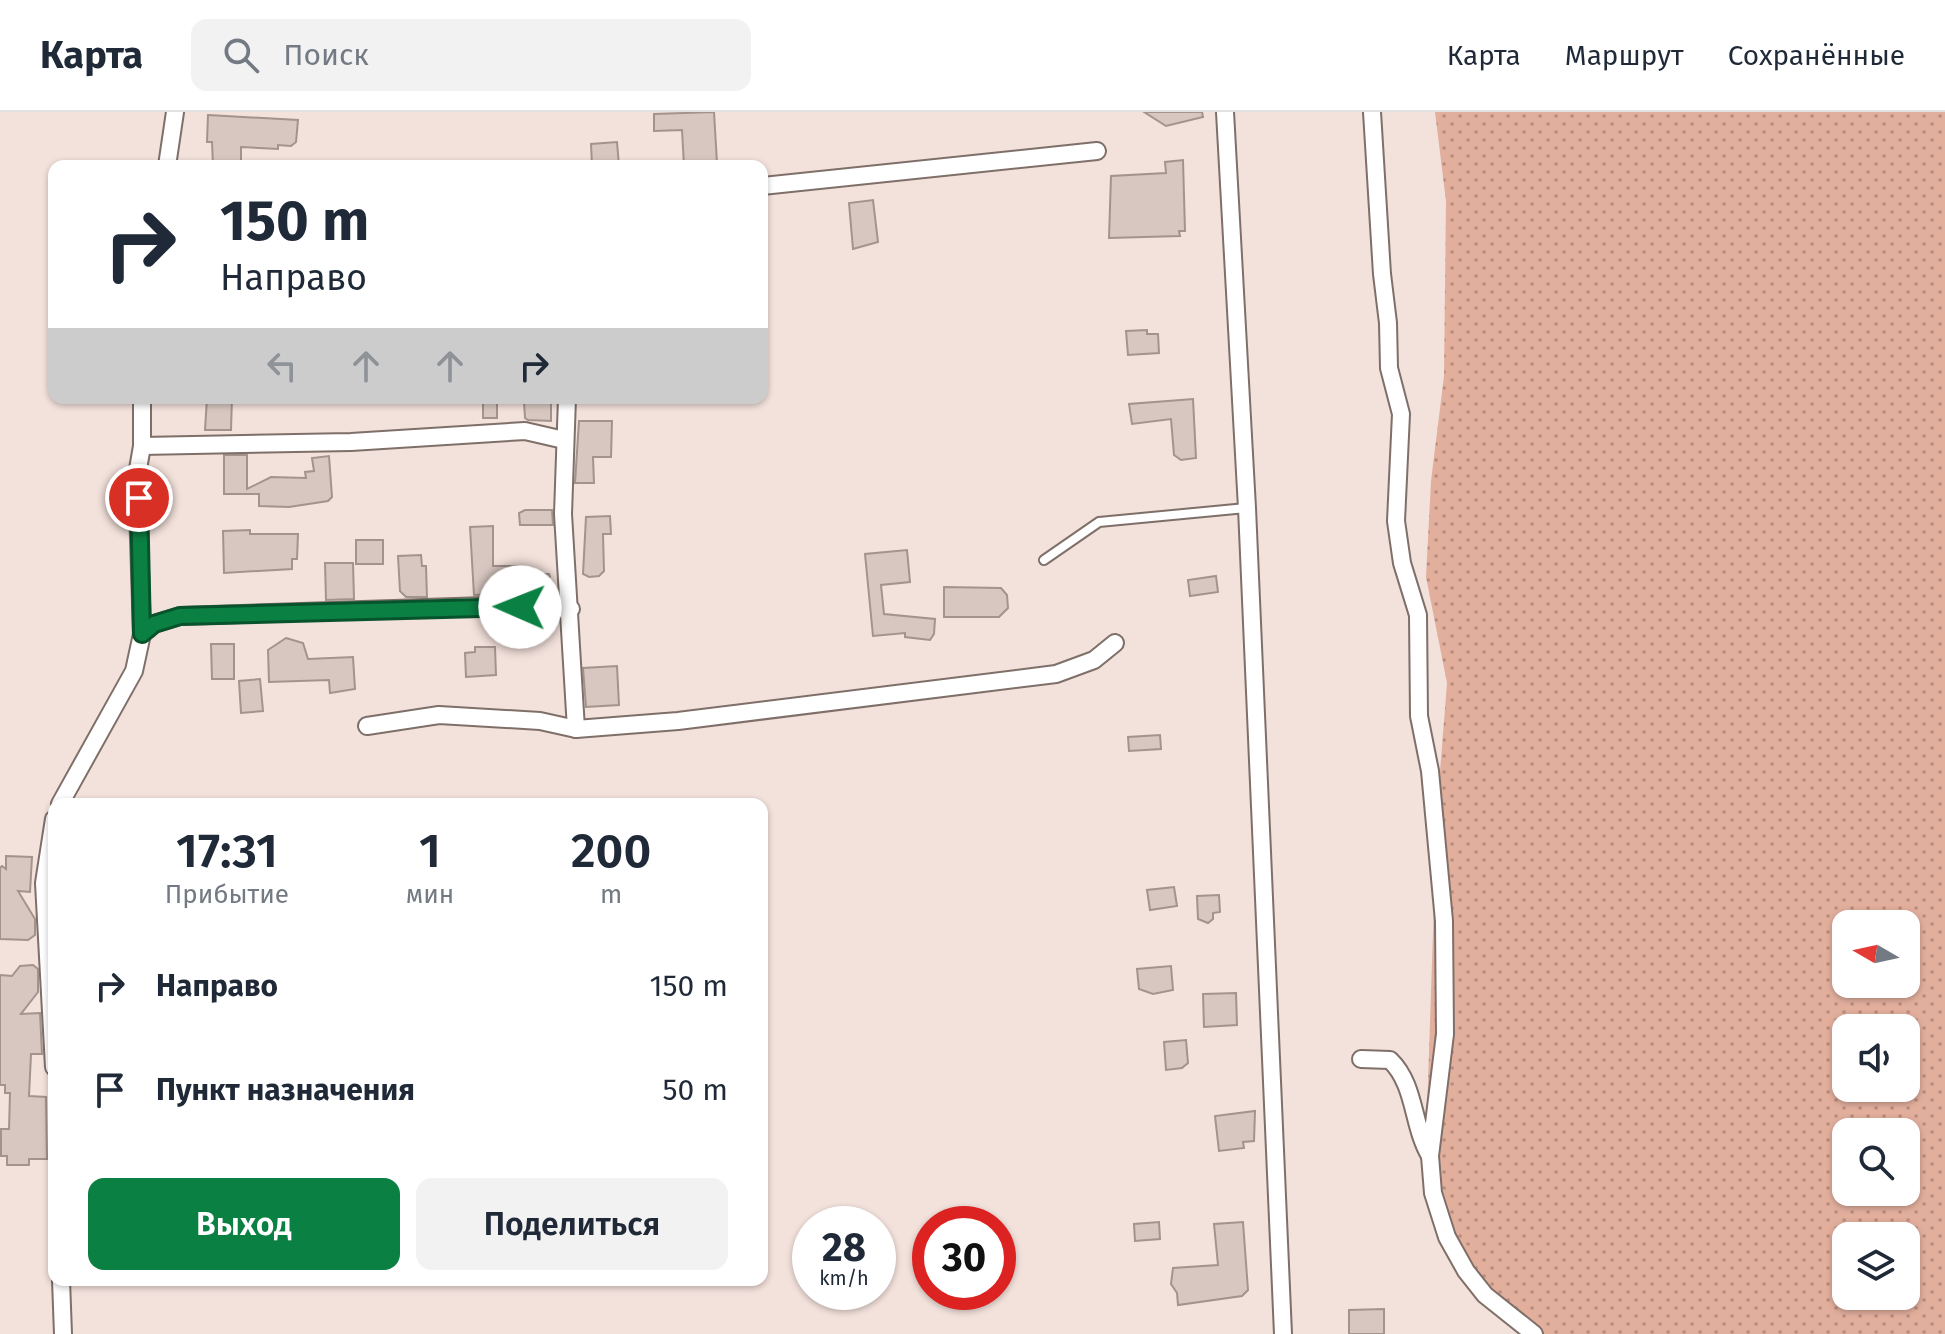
<!DOCTYPE html>
<html lang="ru">
<head>
<meta charset="utf-8">
<style>
	body { margin:0; font-family:"Fira Sans",sans-serif; background:#f2f2f3; color:#1f2937; height:100vh; display:flex; flex-direction:column; font-size:30px; white-space:nowrap }
	* { box-sizing:border-box; margin:0 }
	p { font-size:26px; color:#747a83 }
	.icon { flex:none; width:44px; height:44px; fill:none; stroke:currentColor; stroke-width:2; stroke-linecap:round; stroke-linejoin:round }
	.map { position:relative; flex:1; overflow:hidden }
	.side { position:absolute; left:48px; top:686px; width:720px; height:488px; display:flex; flex-direction:column; background:#fff; border-radius:16px; box-shadow:0 2px 6px #0004 }
	.side>* { flex:none }
	.banner { position:absolute; left:48px; top:48px; width:720px; height:244px; border-radius:16px; box-shadow:0 2px 6px #0004; background:#fff; color:#1f2937; overflow:hidden }
	.needle { width:52px; rotate:279deg }
	.controls { position:absolute; left:1832px; top:798px; display:grid; gap:16px }
	.controls a { display:grid; place-items:center; width:88px; height:88px; border-radius:16px; background:#fff; box-shadow:0 2px 6px #0004; font-size:40px }
	.speed { position:absolute; left:792px; top:1094px; display:flex; gap:16px; font-size:40px; font-weight:700; text-align:center }
	.speed>* { display:grid; place-content:center; width:104px; height:104px; border-radius:50%; background:#fff; box-shadow:0 2px 6px #0004; line-height:1 }
	.speed small { font-size:20px; font-weight:400 }
	.speed .limit { border:12px solid #d22; background:#fff; color:#111 }
	.pin { position:absolute; display:grid; place-items:center; width:68px; height:68px; color:#fff; margin:-34px; border:4px solid #fff; border-radius:50%; box-shadow:0 2px 8px #0007 }
	.me { position:absolute; width:88px; margin:-44px; rotate:271deg; stroke-linejoin:round; filter:drop-shadow(0 0 6px #0008) }
	.turn { display:flex; align-items:center; gap:28px; height:168px; padding:0 40px; font-size:36px }
	.turn .icon { width:104px; height:104px; stroke-width:2.5 }
	.turn b { display:block; font-size:56px; line-height:68px }
	.lanes { display:flex; align-items:center; height:76px; padding:0 40px; background:#0003; justify-content:center; gap:40px; direction:ltr }
	.lanes .off { opacity:.35 }
	.eta { display:flex; justify-content:space-evenly; align-items:center; height:136px; text-align:center }
	.eta b { font-size:48px; font-weight:600; line-height:56px }
	.cta { display:flex; gap:16px; margin-top:auto; padding:16px 40px }
	.cta a { flex:1; height:92px; border-radius:16px; background:#0b8043; color:#fff; font-size:32px; font-weight:600; line-height:92px; text-align:center }
	.cta a+a { background:#f2f2f3; color:#1f2937 }
	ul { padding:0; list-style:none }
	li { display:flex; align-items:center; gap:24px; height:104px; padding:0 40px }
	li div { flex:1 }
	li b { display:block; font-size:30px }
	li em { font-style:normal }
	header { display:flex; align-items:center; gap:48px; box-sizing:border-box; height:112px; padding:0 40px; background:#fff; border-bottom:2px solid #e0e1e3 }
	header strong { font-size:38px }
	nav { display:flex; gap:44px; margin-inline-start:auto; font-size:28px }
	.search { width:560px; height:72px; background:#f2f2f3; display:flex; align-items:center; gap:20px; box-sizing:border-box; padding:0 28px; border-radius:16px; color:#747a83; font-size:30px }
	.map>svg:first-child { display:block }
	.grass { fill:url(#grass-dots); fill-rule:evenodd }
	.building { fill:#d8c7c0; stroke:#a3938d; stroke-width:2 }
	.lines { fill:none; stroke-linecap:round; stroke-linejoin:round }
	.lane-casing { stroke:#7f6f69; stroke-width:12 }
	.street-casing { stroke:#7f6f69; stroke-width:20 }
	.lane { stroke:#fff; stroke-width:8 }
	.street { stroke:#fff; stroke-width:16 }
	.route-casing { stroke:#07532c; stroke-width:20 }
	.route { stroke:#0b8043; stroke-width:14 }
</style>
</head>
<body>
<header>
<strong>Карта</strong>
<div class="search"><svg class="icon" aria-label="search" viewBox="0 0 24 24"><circle cx="10" cy="10" r="6"/><path d="M15 15l6 6"/></svg>Поиск</div>
<nav><a>Карта</a><a>Маршрут</a><a>Сохранённые</a></nav>
</header>
<div class="map">
<svg width="1945" height="1222" viewBox="0 0 1945 1222">
	<defs>
		<pattern id="grass-dots" width="8" height="8" patternUnits="userSpaceOnUse" patternTransform="scale(2)"><rect width="8" height="8" fill="#e3af9d"/><path d="M2 2h.1M6 6h.1" fill="none" stroke="#b88e80" stroke-width="1.8" stroke-linecap="round"/></pattern>
	</defs>
	<rect width="100%" height="100%" fill="#f3e1db"/>
	<path class="grass" d="M1435,0H1945V1222H1529L1491,1187L1457,1137L1430,1066L1427,1002L1437,698L1447,571L1426,465L1431,369L1444,264L1446,89ZM1846,812H1906V872H1846ZM1846,916H1906V976H1846ZM1846,1020H1906V1080H1846ZM1846,1124H1906V1184H1846Z"/>
	<g class="building">
		<polygon points="714,0 717,51 708,54 684,54 682,18 654,19 654,2"/>
		<polygon points="1144,0 1202,0 1203,5 1166,14"/>
		<polygon points="208,3 298,8 296,30 291,34 278,33 278,37 241,35 241,54 213,54 212,30 207,30"/>
		<polygon points="617,30 619,54 592,54 591,32"/>
		<polygon points="1183,48 1185,119 1179,119 1180,124 1109,126 1111,64 1166,61 1165,50"/>
		<polygon points="873,88 878,130 853,137 849,91"/>
		<polygon points="1147,218 1147,222 1158,222 1159,241 1128,243 1126,219"/>
		<polygon points="207,286 232,286 231,318 205,318"/>
		<polygon points="1193,287 1196,346 1181,348 1174,343 1171,307 1132,312 1129,292"/>
		<rect x="483" y="290" width="14" height="16"/>
		<polygon points="524,290 551,290 551,309 528,308 525,306"/>
		<polygon points="579,309 612,309 611,345 593,345 594,371 575,371"/>
		<polygon points="224,343 247,343 247,377 271,365 306,366 305,360 314,359 312,346 329,344 332,385 328,389 289,395 259,394 259,382 224,382"/>
		<polygon points="525,398 552,398 553,413 520,413 519,401"/>
		<polygon points="610,404 611,422 603,422 604,459 599,464 589,465 583,462 586,405"/>
		<polygon points="493,414 493,454 522,454 522,462 549,462 550,465 524,473 524,481 474,483 470,415"/>
		<polygon points="250,418 250,422 298,422 297,447 292,447 292,457 224,461 223,419"/>
		<rect x="356" y="428" width="27" height="24"/>
		<polygon points="907,438 910,470 881,473 884,502 935,507 934,522 930,528 905,525 905,521 873,524 865,442"/>
		<polygon points="421,443 422,454 426,454 427,485 406,485 400,479 398,444"/>
		<polygon points="325,451 353,451 354,487 326,488"/>
		<polygon points="1216,464 1218,480 1190,484 1188,468"/>
		<polygon points="944,475 1001,476 1007,483 1008,496 999,505 944,505"/>
		<polygon points="286,526 303,531 308,547 353,545 355,577 330,581 329,568 269,570 268,538"/>
		<polygon points="211,532 234,532 234,567 212,567"/>
		<polygon points="475,535 495,535 496,563 466,565 465,541 475,540"/>
		<polygon points="617,554 619,593 586,595 583,556"/>
		<polygon points="260,567 263,599 241,601 239,569"/>
		<polygon points="1160,623 1161,637 1129,639 1128,625"/>
		<polygon points="6,744 32,745 30,780 18,779 35,807 35,823 28,828 0,827 0,756 2,754 6,757"/>
		<polygon points="1174,775 1177,794 1150,798 1147,778"/>
		<polygon points="1219,783 1220,800 1213,801 1213,807 1208,811 1198,807 1197,784"/>
		<polygon points="33,853 38,857 38,880 21,902 40,901 42,942 31,942 29,984 46,985 47,1047 29,1047 29,1053 7,1053 7,1044 1,1044 1,1017 9,1017 10,981 5,981 5,973 0,973 0,863 12,864 20,854"/>
		<polygon points="1171,854 1173,878 1153,882 1139,877 1137,857"/>
		<polygon points="1236,881 1237,913 1204,915 1203,882"/>
		<polygon points="1186,928 1188,951 1182,956 1166,958 1164,930"/>
		<polygon points="1255,999 1254,1029 1243,1030 1244,1036 1219,1039 1215,1004"/>
		<polygon points="1159,1110 1160,1127 1135,1129 1134,1112"/>
		<polygon points="1243,1110 1248,1178 1242,1184 1178,1193 1177,1181 1171,1172 1173,1156 1218,1153 1214,1112"/>
		<polygon points="1384,1197 1384,1222 1349,1222 1349,1198"/>
	</g>
	<g class="lines">
		<g class="lane-casing">
			<polyline id="lane" points="1044,448 1099,410 1246,396"/>
		</g>
		<g class="street-casing">
			<g id="street">
				<polyline points="1225,0 1247,396 1283,1222"/>
				<polyline points="1372,0 1382,162 1388,211 1389,256 1401,302 1396,409 1402,451 1418,503 1419,604 1430,659 1444,809 1445,922 1430,1044 1433,1081 1447,1125 1466,1159 1485,1183 1534,1222"/>
				<polyline points="167,54 175,0"/>
				<polyline points="762,74 1097,39"/>
				<polyline points="567,286 563,402 576,617"/>
				<polyline points="142,334 351,330 525,319 564,328"/>
				<polyline points="142,522 154,512 180,504 486,494 571,497"/>
				<polyline points="367,614 439,603 540,609 576,617 678,609 1056,562 1094,548 1115,531"/>
				<polyline points="60,692 134,559 142,522 137,363 142,334 142,286"/>
				<polyline points="54,707 44,771 54,955"/>
				<path d="M1361,947L1390,948C1416,973 1412,1014 1430,1044"/>
				<polyline points="61,1168 63,1222"/>
			</g>
		</g>
		<use href="#lane" class="lane"/>
		<use href="#street" class="street"/>
	</g>
	<g class="lines">
		<g class="route-casing">
			<polyline id="route" points="139,386 142,522 154,512 180,504 520,495"/>
		</g>
		<use href="#route" class="route"/>
	</g>
</svg>
<div class="controls">
<a><svg class="needle" viewBox="-14 -14 28 28"><path d="M0-13l5 13h-10z" fill="#e53935"/><path d="M0 13l5-13h-10z" fill="#747a83"/></svg></a>
<a><svg class="icon" aria-label="sound" viewBox="0 0 24 24"><path d="M4 9h4l5-4v14l-5-4H4zM17 9q2 3 0 6"/></svg></a>
<a><svg class="icon" aria-label="search" viewBox="0 0 24 24"><circle cx="10" cy="10" r="6"/><path d="M15 15l6 6"/></svg></a>
<a><svg class="icon" aria-label="layers" viewBox="0 0 24 24"><path d="M12 4l9 5-9 5-9-5zM3 14l9 5 9-5"/></svg></a>
</div>
<div class="speed"><div>28<small>km/h</small></div><div class="limit">30</div></div>
<div class="pin" style="left:139px;top:386px;background:#d93025"><svg class="icon" aria-label="arrive" viewBox="0 0 24 24"><path d="M6 21V4h12l-3 4 3 4H6"/></svg></div>
<svg class="me" style="left:520px;top:495px" viewBox="-20 -20 40 40"><circle r="19" fill="#fff"/><path d="M0-13L10 11 0 6-10 11z" fill="#0b8043"/></svg>
<div class="banner">
<div class="turn"><svg class="icon" aria-label="right" viewBox="0 0 24 24"><path d="M7 20v-9h11M14 6l5 5-5 5"/></svg><div><b>150 m</b>Направо</div></div>
<div class="lanes"><svg class="icon off" aria-label="left" viewBox="0 0 24 24"><path d="M17 20v-9H6M10 6l-5 5 5 5"/></svg><svg class="icon off" aria-label="ahead" viewBox="0 0 24 24"><path d="M12 20V5M6 11l6-6 6 6"/></svg><svg class="icon off" aria-label="ahead" viewBox="0 0 24 24"><path d="M12 20V5M6 11l6-6 6 6"/></svg><svg class="icon" aria-label="right" viewBox="0 0 24 24"><path d="M7 20v-9h11M14 6l5 5-5 5"/></svg></div>
</div>
<section class="side">
<div class="eta">
<div><b>17:31</b><p>Прибытие</p></div>
<div><b>1</b><p>мин</p></div>
<div><b>200</b><p>m</p></div>
</div>
<ul>
<li><svg class="icon" aria-label="right" viewBox="0 0 24 24"><path d="M7 20v-9h11M14 6l5 5-5 5"/></svg><div><b>Направо</b></div><em>150 m</em></li>
<li><svg class="icon" aria-label="arrive" viewBox="0 0 24 24"><path d="M6 21V4h12l-3 4 3 4H6"/></svg><div><b>Пункт назначения</b></div><em>50 m</em></li>
</ul>
<div class="cta"><a>Выход</a><a>Поделиться</a></div>
</section>
</div>
</body>
</html>
